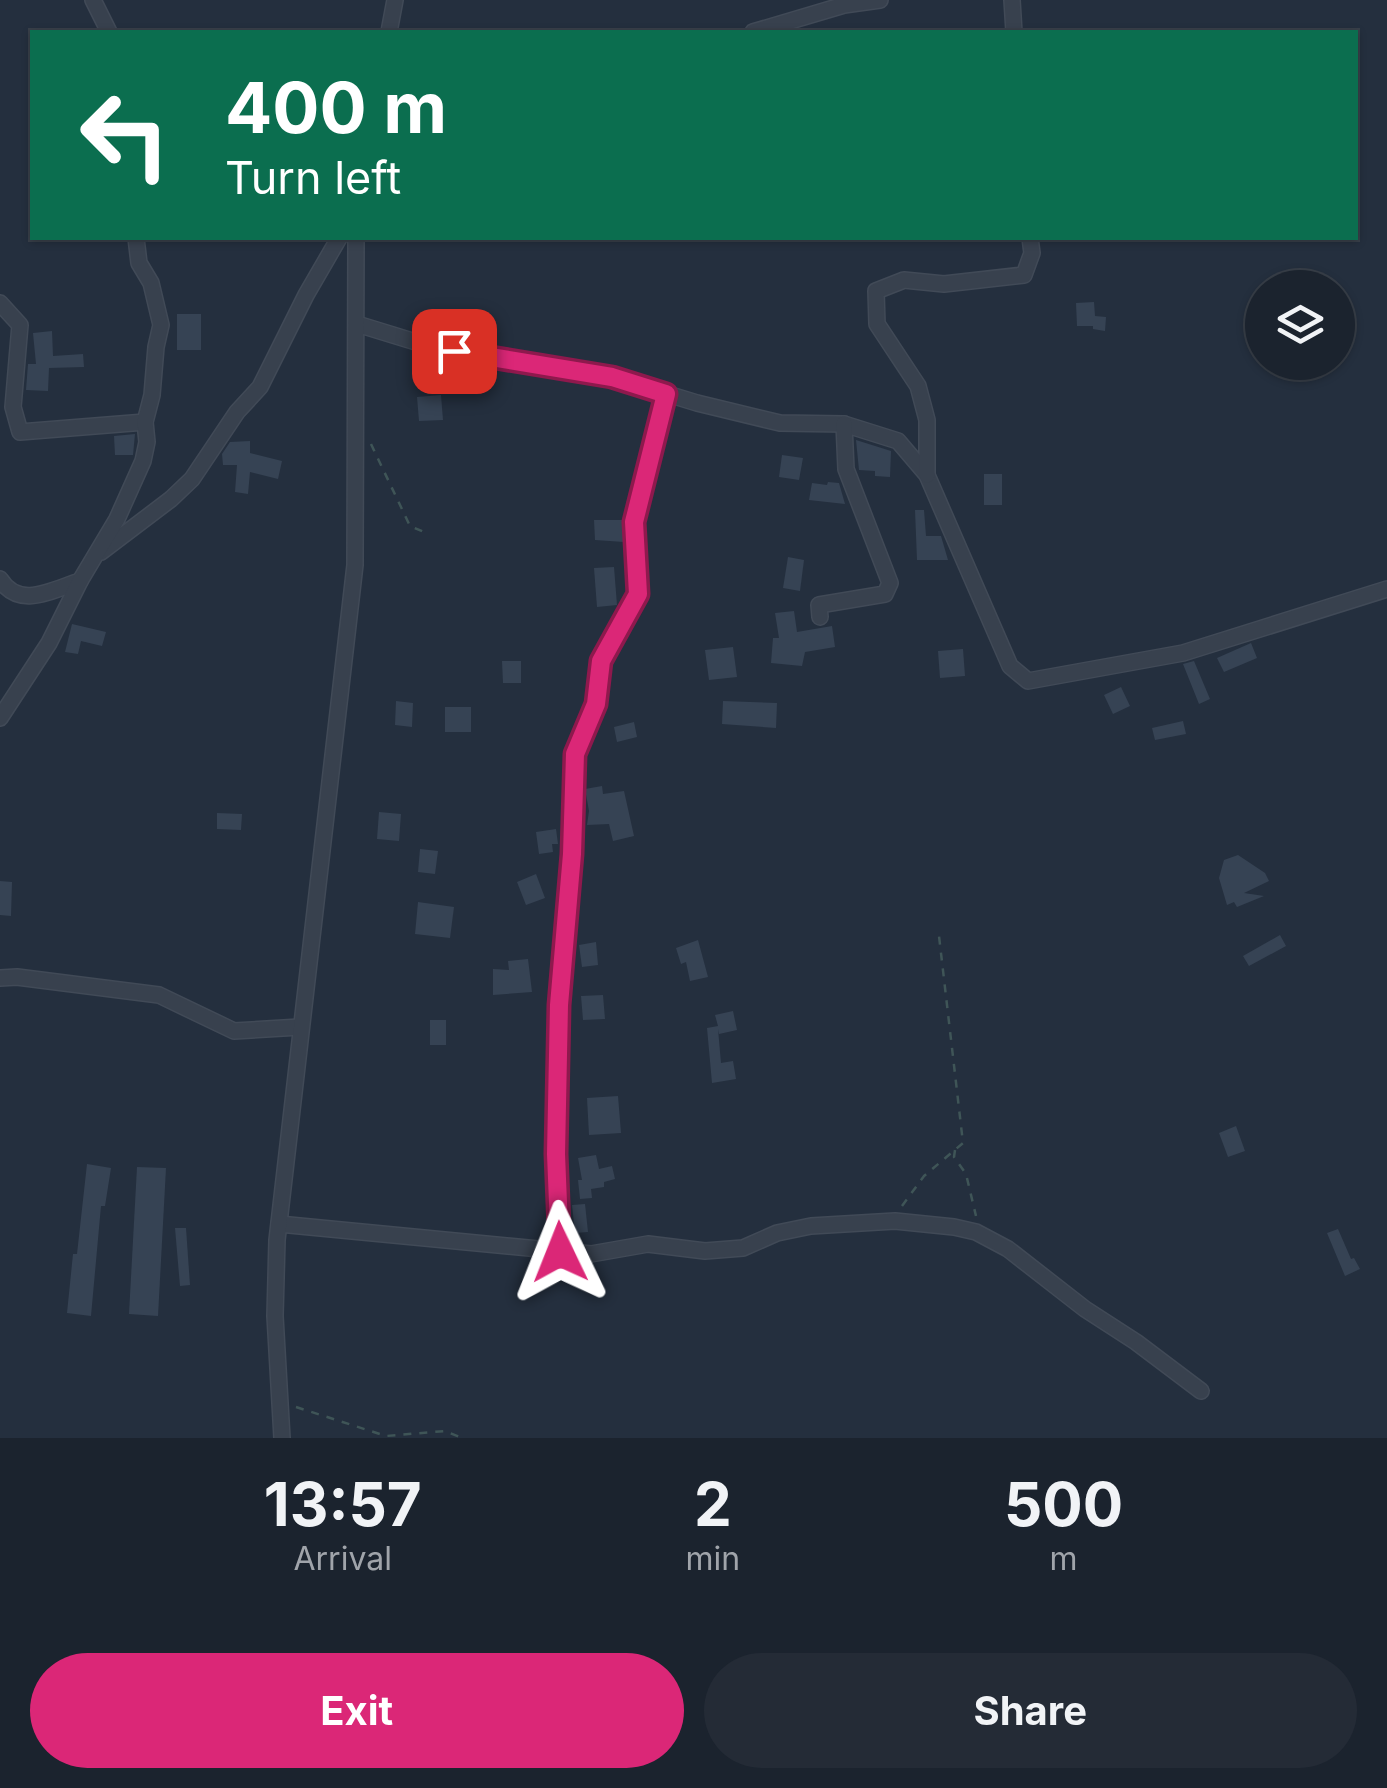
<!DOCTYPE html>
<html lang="en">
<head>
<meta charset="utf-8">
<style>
	body { margin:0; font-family:Inter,sans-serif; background:#242b36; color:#f1f3f6; height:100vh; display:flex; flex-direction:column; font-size:38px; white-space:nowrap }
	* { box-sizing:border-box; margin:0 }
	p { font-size:32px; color:#a0a4aa }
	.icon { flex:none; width:55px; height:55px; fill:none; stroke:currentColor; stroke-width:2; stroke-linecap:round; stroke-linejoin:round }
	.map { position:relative; height:1438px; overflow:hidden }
	.details { display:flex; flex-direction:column; background:#1b232e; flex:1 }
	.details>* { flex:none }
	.hud { position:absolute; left:30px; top:30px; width:1328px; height:210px; border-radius:0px; box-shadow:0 2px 8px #0004,0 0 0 2px #39404a; background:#0b6e4f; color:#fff; overflow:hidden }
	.buttons { position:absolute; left:1245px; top:270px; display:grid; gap:20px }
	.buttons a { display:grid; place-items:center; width:110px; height:110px; border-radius:50%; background:#1b232e; box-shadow:0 2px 8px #0004,0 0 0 2px #39404a; font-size:50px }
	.pin { position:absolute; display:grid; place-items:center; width:85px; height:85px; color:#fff; margin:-42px; border-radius:20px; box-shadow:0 5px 15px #0006 }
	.me { position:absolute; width:110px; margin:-55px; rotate:358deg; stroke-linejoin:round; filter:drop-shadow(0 0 8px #0008) }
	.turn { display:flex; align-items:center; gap:35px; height:210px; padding:0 30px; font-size:45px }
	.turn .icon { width:130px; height:130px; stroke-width:2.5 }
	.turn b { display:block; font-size:70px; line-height:85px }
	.eta { display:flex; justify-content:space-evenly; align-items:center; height:170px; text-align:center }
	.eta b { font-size:60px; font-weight:700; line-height:70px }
	.cta { display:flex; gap:20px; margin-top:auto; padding:20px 30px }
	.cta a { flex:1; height:115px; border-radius:60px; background:#db2777; color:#fff; font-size:40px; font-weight:700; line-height:115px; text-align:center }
	.cta a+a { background:#242b36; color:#f1f3f6 }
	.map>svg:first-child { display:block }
	.building { fill:#364354 }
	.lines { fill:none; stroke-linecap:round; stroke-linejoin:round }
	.minor-casing { stroke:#414a57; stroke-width:18 }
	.path { stroke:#3f5557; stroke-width:2.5; stroke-dasharray:8 8; stroke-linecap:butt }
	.minor { stroke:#38414e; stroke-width:15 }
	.route-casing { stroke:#8e194d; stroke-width:25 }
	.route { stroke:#db2777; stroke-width:18 }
</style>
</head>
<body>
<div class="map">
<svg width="1387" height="1438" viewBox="0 0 1387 1438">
	<rect width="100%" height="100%" fill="#242f3e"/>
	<g class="building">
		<polygon points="1094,302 1095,316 1106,317 1105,331 1093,329 1093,326 1077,326 1076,303"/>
		<rect x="177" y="314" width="24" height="36"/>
		<polygon points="52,331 53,356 83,354 84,367 49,368 48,391 26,390 28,364 36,364 33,333"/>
		<polygon points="441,395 443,420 419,421 417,397"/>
		<polygon points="135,434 133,455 115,455 114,436"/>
		<polygon points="856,440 891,451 890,477 875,476 875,471 859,470"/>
		<polygon points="250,441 250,453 282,461 278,479 250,472 248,494 235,492 237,465 223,465 222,454 230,442"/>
		<polygon points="782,455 803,458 799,480 779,477"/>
		<rect x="984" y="474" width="18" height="31"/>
		<polygon points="828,482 839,483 845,504 809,500 812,483 827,485"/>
		<polygon points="915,510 924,510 926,536 941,536 948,560 917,560"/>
		<polygon points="594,520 623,520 624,542 595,540"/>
		<polygon points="788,557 804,560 800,591 783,588"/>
		<polygon points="614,567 617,605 597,607 594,568"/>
		<polygon points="794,611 797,632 832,626 835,647 805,652 802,666 771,663 773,638 779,638 775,613"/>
		<polygon points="72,624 106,632 102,646 81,641 78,654 65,652"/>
		<polygon points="1251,643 1257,658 1224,672 1217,658"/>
		<polygon points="733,647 737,677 709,680 705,650"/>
		<polygon points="963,649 965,676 940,678 938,651"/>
		<polygon points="502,661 521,661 521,683 503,683"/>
		<polygon points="1194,661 1210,699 1199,704 1183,664"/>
		<polygon points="1121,687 1130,706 1113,714 1104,695"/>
		<polygon points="396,701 413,703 412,727 395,725"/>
		<polygon points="723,701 777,703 776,728 722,724"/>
		<rect x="445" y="707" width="26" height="25"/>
		<polygon points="1183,721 1186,734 1155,740 1152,728"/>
		<polygon points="634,722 637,737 617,742 614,727"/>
		<polygon points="602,786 603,794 624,791 634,836 613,841 609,824 587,825 589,811 585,789"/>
		<polygon points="379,812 401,814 399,841 377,839"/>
		<polygon points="217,813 242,814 241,830 217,829"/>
		<polygon points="556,829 558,844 552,844 553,852 539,854 536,832"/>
		<polygon points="420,849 438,851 435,874 418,872"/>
		<polygon points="1238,855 1265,873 1269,881 1244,893 1264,896 1237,907 1234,902 1227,905 1219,878 1224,860"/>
		<polygon points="536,874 545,898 526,905 517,882"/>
		<polygon points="0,881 12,882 11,916 0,915"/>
		<polygon points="418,902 454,907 450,938 415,934"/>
		<polygon points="1280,935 1286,946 1249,966 1243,956"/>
		<polygon points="698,940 708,977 690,981 686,962 681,964 676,948"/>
		<polygon points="596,942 598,965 582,967 579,945"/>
		<polygon points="528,959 532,992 493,995 493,969 509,970 508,961"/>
		<polygon points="603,995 605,1019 583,1020 581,996"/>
		<polygon points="733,1011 737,1030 719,1034 718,1029 721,1063 733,1061 736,1079 712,1083 707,1028 718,1026 715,1015"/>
		<rect x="430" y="1020" width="16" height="25"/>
		<polygon points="618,1096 621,1133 589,1135 587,1098"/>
		<polygon points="1236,1126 1245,1151 1228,1157 1219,1133"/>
		<polygon points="596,1155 599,1169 612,1166 615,1179 604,1182 604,1187 591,1189 592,1198 580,1199 578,1180 582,1180 578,1158"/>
		<polygon points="87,1164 111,1168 105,1206 101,1206 91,1316 67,1313 73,1254 77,1254"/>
		<polygon points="137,1167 166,1168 158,1316 129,1314"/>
		<polygon points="585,1204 588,1232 575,1233 572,1205"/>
		<polygon points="175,1228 186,1228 190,1285 180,1286"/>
		<polygon points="1338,1229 1351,1259 1354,1258 1360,1269 1345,1276 1327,1233"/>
	</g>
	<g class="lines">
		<g class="minor-casing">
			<g id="minor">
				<polyline points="93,0 109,32"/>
				<polyline points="1012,0 1014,32"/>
				<polyline points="389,32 395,0"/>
				<polyline points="753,32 844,5 880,0"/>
				<polyline points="0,303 20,325 13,407 20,432 145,422"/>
				<polyline points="357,324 432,347 612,377 697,403 780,423 844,424 898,441 927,475 1010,666 1028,681 1183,653 1387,589"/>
				<polyline points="927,475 927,420 918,386 877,324 876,291 904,280 944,284 1024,275 1032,253 1030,238"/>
				<polyline points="101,552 171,499 192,479 237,412 260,387 306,295 339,238"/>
				<path d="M0,579C19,610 52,590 80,581"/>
				<polyline points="820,617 819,605 885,594 890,583 846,469 844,424"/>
				<polyline points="0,718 49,643 80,581 117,519 143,461 147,442 145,422 152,395 156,347 161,325 151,283 139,263 136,238"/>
				<polyline points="0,978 17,977 159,995 234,1031 300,1027"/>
				<polyline points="279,1224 591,1254 648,1244 705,1251 743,1248 777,1233 811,1226 895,1221 954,1227 976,1232 1008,1249 1085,1309 1136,1342 1201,1391"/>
				<polyline points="561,1253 556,1154 559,1005 572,854 575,754 596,704 601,661 638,594 634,522 667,394"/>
				<polyline points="282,1438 275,1316 277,1240 355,565 356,238"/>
			</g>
		</g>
		<g class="path">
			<polyline points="371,444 410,526 424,532"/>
			<polyline points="955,1150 954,1157 966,1174 976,1216"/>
			<polyline points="902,1206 924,1176 963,1143 939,936"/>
			<polyline points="296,1407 386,1436 445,1431 462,1438"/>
		</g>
		<use href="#minor" class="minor"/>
	</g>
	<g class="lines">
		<g class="route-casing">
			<polyline id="route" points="454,351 612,377 666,394 634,522 638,594 601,661 596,704 575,754 572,854 559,1005 556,1154 560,1252"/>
		</g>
		<use href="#route" class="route"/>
	</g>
</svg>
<div class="buttons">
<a><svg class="icon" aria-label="layers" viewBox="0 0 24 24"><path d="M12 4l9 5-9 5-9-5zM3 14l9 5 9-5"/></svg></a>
</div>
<div class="pin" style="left:454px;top:351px;background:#d93025"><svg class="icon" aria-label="arrive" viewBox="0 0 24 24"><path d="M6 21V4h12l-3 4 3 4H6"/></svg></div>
<svg class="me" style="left:560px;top:1252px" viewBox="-20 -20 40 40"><path d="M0-17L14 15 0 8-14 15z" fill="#db2777" stroke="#fff" stroke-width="4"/></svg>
<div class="hud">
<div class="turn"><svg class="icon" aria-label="left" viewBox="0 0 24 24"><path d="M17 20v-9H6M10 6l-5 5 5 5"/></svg><div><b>400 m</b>Turn left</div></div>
</div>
</div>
<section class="details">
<div class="eta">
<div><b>13:57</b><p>Arrival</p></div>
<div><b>2</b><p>min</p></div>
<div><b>500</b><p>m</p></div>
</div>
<div class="cta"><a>Exit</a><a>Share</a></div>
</section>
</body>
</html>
